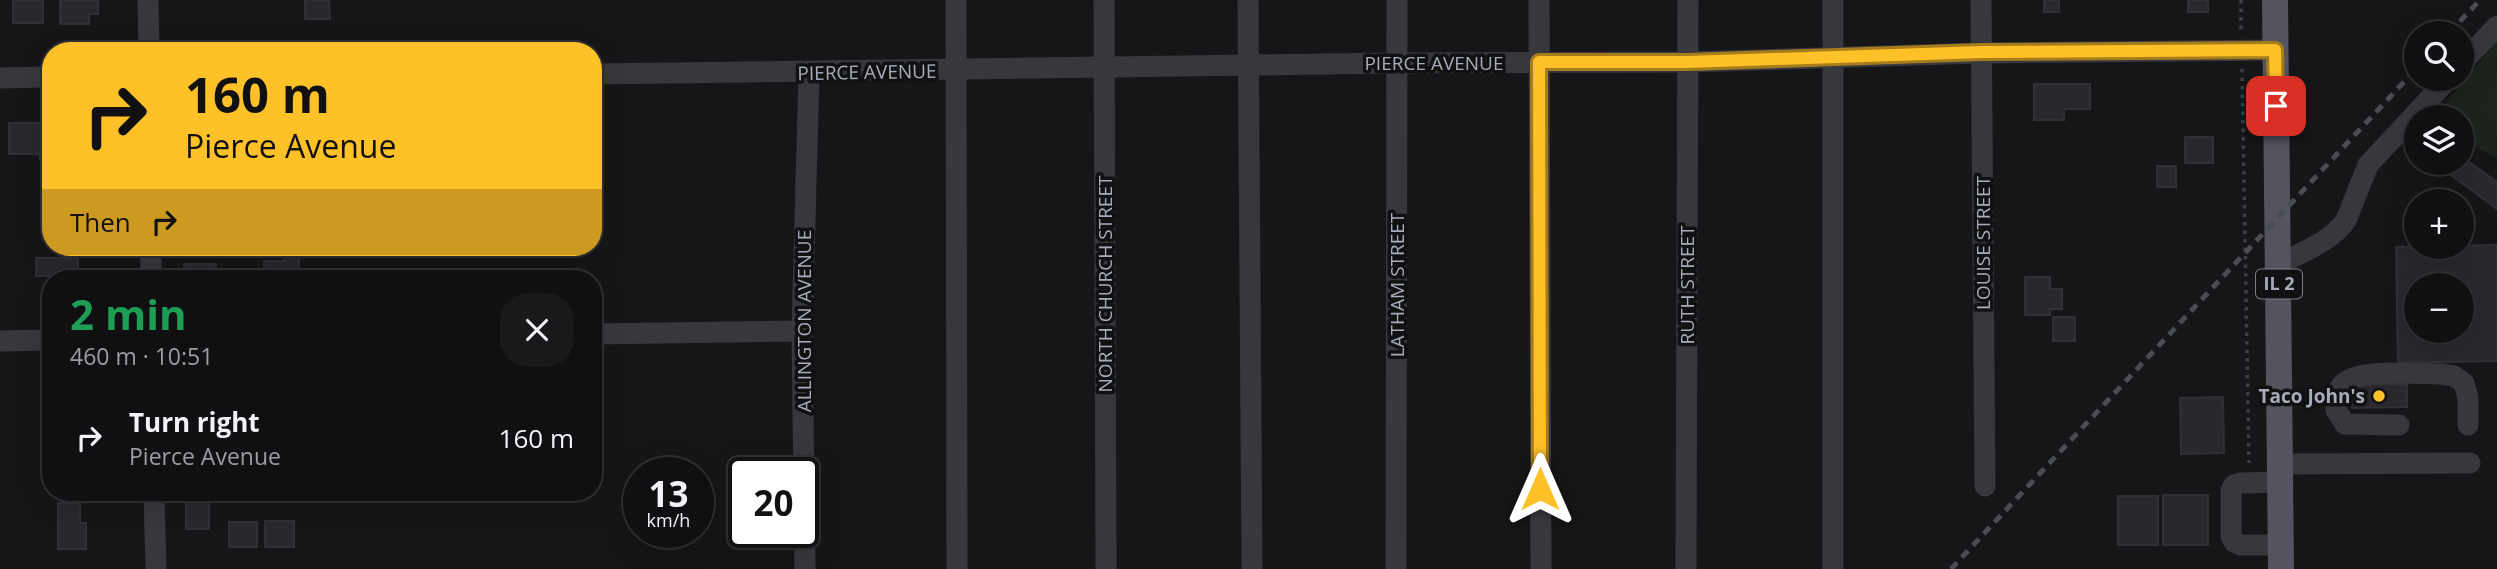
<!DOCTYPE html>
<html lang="en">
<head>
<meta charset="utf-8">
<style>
	body { margin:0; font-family:"Open Sans",sans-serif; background:#19191c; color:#f1f3f6; height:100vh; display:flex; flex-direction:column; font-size:26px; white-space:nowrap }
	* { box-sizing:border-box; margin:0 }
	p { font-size:23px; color:#9c9da0 }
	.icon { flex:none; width:38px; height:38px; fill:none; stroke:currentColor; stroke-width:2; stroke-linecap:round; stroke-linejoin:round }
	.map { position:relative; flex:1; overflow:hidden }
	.sheet { position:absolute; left:42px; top:270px; width:560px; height:231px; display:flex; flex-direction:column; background:#101013; border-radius:28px; box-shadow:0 7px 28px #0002,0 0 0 2px #303033 }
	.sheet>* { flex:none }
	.top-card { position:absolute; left:42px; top:42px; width:560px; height:214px; border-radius:28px; box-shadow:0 7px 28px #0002,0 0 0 2px #303033; background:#ffc128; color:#111; overflow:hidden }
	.buttons { position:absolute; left:2404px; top:21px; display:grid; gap:14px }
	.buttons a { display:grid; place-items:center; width:70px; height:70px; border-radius:50%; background:#101013; box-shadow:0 7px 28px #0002,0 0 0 2px #303033; font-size:35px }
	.speed { position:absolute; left:623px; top:457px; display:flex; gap:14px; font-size:35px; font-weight:700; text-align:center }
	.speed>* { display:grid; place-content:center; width:91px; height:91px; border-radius:50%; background:#101013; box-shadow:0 7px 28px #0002,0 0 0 2px #303033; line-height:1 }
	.speed small { font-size:18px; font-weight:400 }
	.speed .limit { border:4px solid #111; border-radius:10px; background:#fff; color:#111 }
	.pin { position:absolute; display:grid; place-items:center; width:60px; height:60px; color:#fff; margin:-30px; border-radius:14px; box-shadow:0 4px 10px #0006 }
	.me { position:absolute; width:77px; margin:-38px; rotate:0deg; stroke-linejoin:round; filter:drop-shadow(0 0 5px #0008) }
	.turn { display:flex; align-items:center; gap:24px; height:147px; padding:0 28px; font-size:32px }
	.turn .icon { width:91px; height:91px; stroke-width:2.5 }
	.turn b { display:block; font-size:49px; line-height:60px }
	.then { display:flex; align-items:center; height:66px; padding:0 28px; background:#0003; gap:14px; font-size:26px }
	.round { display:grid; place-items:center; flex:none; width:74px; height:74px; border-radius:28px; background:#19191c }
	.summary { display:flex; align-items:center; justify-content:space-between; height:119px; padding:0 28px }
	h1 { font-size:42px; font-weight:700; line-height:52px; color:#1e9e55 }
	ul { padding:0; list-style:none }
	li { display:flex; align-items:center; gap:21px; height:98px; padding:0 28px }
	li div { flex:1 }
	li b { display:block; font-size:26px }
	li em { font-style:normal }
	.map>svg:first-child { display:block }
	.green { fill:#1c241d }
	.building { fill:#29292d; stroke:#303035; stroke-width:2; fill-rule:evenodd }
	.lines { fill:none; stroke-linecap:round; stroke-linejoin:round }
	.path { stroke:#3d3f45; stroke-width:3.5; stroke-dasharray:3.5 5; stroke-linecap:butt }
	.minor { stroke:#37383e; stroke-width:21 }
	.major { stroke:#53545d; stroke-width:26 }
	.rail { stroke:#4a4c53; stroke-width:5; stroke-dasharray:9 7; stroke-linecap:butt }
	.route-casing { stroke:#a67d1a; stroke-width:18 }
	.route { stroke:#ffc128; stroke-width:12 }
	.poi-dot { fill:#ffc128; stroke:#111114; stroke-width:2.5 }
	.labels { text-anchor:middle; stroke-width:7; stroke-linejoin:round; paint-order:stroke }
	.shield { fill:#111114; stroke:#7a7e88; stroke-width:2 }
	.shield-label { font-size:18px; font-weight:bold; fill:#a7acba }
	.street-label { font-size:19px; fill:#a7acba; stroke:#111114 }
	.poi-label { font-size:19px; font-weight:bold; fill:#a7acba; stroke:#111114; text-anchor:end }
</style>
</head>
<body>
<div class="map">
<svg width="2497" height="569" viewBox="0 0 2497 569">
	<rect width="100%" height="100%" fill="#161619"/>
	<polygon class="green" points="2497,41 2497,158 2462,140 2462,117 2434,117"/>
	<g class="building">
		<rect x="13" y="0" width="30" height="23"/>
		<polygon points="60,0 98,0 98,14 89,14 89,24 60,24"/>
		<polygon points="305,0 329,0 330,19 305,19"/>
		<rect x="2044" y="0" width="15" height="12"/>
		<rect x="2188" y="0" width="20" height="12"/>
		<polygon points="2034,84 2090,84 2090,109 2064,109 2064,120 2034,120"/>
		<polygon points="9,123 51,123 51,160 40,160 40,154 9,154"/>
		<rect x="2185" y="137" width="28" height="26"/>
		<polygon points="2462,157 2497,182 2497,209 2443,169 2448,163 2462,163"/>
		<rect x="2157" y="166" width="19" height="21"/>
		<path d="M2497,245V361L2398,363L2396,247ZM2417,285H2462V331H2417Z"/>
		<polygon points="284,250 299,250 299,278 264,278 264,261 284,261"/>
		<rect x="36" y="258" width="42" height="18"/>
		<rect x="184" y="264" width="32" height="14"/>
		<polygon points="2025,277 2050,277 2050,289 2062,289 2062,309 2050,309 2050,315 2025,315"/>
		<rect x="2053" y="317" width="22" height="24"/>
		<polygon points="2407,384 2407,407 2352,408 2351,385"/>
		<polygon points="2223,397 2224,453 2181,454 2180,398"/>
		<rect x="186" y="492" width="23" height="37"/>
		<rect x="2163" y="495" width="45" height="50"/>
		<rect x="2118" y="496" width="40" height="49"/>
		<polygon points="58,503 80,503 80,523 86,523 86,549 58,549"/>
		<rect x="265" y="521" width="29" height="26"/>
		<rect x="229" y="522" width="28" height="25"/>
	</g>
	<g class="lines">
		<g class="path">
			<polyline points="2241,0 2241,33"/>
			<polyline points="2242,69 2249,463"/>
		</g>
		<g class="minor">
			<polyline points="148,0 149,51"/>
			<polyline points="956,0 957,569"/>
			<polyline points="1104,0 1106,569"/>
			<polyline points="1248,0 1252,569"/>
			<polyline points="1539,0 1541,569"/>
			<polyline points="1833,0 1833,569"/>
			<polyline points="1981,0 1985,486"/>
			<polyline points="2462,63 2497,26"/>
			<polyline points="593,74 1397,63 1688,62 1982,53 2275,50"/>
			<polyline points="0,78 51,77"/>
			<polyline points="151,247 151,278"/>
			<path d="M2279,264C2302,252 2331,242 2346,220L2368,165L2448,79"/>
			<polyline points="593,334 802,331"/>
			<polyline points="0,341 51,340"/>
			<path d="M2399,425L2345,424L2336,410C2336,401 2336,391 2343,384C2358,368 2418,374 2441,374L2454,376L2464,383L2468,398V425"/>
			<polyline points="2281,464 2470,463"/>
			<polyline points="2281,482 2241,483 2234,485 2231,491 2231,536 2234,542 2241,545 2281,545"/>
			<polyline points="154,492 156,569"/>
			<polyline points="805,569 802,331 809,73"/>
			<polyline points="1396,569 1397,0"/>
			<polyline points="1686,569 1688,0"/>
		</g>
		<polyline class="major" points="2275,0 2281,569"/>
		<g class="rail">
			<polyline points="2449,33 2480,0"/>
			<polyline points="1951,569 2417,68"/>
		</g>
	</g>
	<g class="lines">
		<g class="route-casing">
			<polyline id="route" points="1540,489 1539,62 1688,62 1982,52 2275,50 2276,106"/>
		</g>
		<use href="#route" class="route"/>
	</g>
	<circle class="poi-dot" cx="2379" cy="396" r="7"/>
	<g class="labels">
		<rect class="shield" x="2256" y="269.5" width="46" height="29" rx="5"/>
		<g class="shield-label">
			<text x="2279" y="290">IL 2</text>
		</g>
		<g class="street-label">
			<text x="1434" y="70">PIERCE AVENUE</text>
			<text transform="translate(867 72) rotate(-1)" y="7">PIERCE AVENUE</text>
			<text transform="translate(1983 243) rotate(-90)" y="7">LOUISE STREET</text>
			<text transform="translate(1105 284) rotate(-90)" y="7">NORTH CHURCH STREET</text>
			<text transform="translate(1397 285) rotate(-90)" y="7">LATHAM STREET</text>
			<text transform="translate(1687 285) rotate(-90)" y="7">RUTH STREET</text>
			<text transform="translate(804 321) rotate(-90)" y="7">ALLINGTON AVENUE</text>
		</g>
		<g class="poi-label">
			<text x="2365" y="403">Taco John's</text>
		</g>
	</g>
</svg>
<div class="buttons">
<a><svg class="icon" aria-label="search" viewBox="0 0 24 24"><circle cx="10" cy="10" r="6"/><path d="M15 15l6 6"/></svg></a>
<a><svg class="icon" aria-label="layers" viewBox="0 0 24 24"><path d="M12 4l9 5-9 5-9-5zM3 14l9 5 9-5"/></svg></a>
<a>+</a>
<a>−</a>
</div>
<div class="speed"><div>13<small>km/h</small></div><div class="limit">20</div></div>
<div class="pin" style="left:2276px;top:106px;background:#d93025"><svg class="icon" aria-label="arrive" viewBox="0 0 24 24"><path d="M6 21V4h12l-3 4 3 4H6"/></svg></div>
<svg class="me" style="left:1540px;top:489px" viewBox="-20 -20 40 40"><path d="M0-17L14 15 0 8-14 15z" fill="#ffc128" stroke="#fff" stroke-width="4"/></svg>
<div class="top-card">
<div class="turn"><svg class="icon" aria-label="right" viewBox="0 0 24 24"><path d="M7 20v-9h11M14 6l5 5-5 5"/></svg><div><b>160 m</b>Pierce Avenue</div></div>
<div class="then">Then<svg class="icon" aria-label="right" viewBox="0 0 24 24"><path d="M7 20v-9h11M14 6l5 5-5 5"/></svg></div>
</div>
<section class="sheet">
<div class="summary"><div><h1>2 min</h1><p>460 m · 10:51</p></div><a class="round"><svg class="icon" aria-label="close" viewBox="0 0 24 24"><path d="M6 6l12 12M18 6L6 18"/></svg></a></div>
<ul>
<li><svg class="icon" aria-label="right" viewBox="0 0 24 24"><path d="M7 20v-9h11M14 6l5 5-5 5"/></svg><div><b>Turn right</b><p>Pierce Avenue</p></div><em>160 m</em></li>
</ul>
</section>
</div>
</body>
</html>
